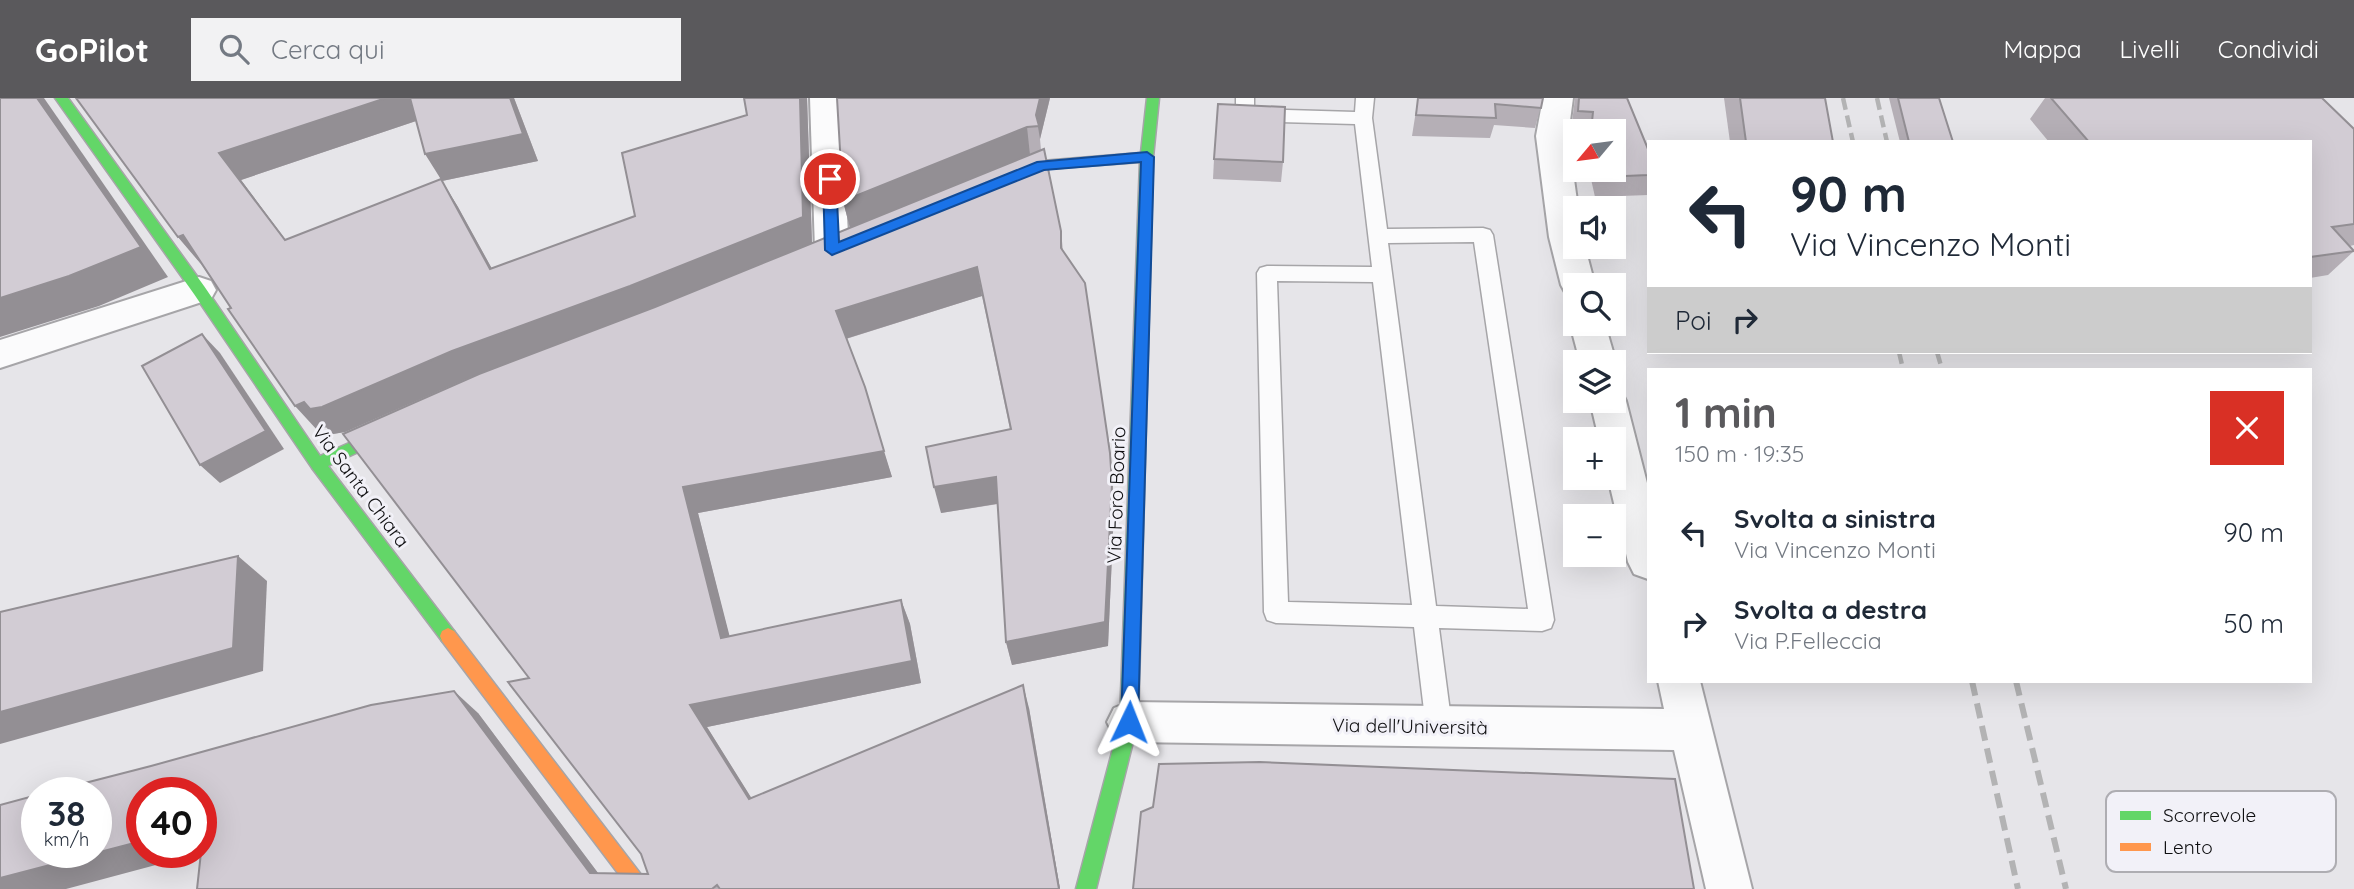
<!DOCTYPE html>
<html lang="it">
<head>
<meta charset="utf-8">
<style>
	body { margin:0; font-family:Quicksand,sans-serif; background:#f2f2f3; color:#1f2937; height:100vh; display:flex; flex-direction:column; font-size:26px; white-space:nowrap }
	* { box-sizing:border-box; margin:0 }
	p { font-size:23px; color:#747a83 }
	.icon { flex:none; width:38px; height:38px; fill:none; stroke:currentColor; stroke-width:2; stroke-linecap:round; stroke-linejoin:round }
	.map { position:relative; flex:1; overflow:hidden }
	.panel { position:absolute; left:1647px; top:270px; width:665px; height:315px; display:flex; flex-direction:column; background:#fff; border-radius:0px; box-shadow:0 7px 28px #0002 }
	.panel>* { flex:none }
	.guide { position:absolute; left:1647px; top:42px; width:665px; height:214px; border-radius:0px; box-shadow:0 7px 28px #0002; background:#fff; color:#1f2937; overflow:hidden }
	.needle { width:46px; rotate:241deg }
	.controls { position:absolute; left:1563px; top:21px; display:grid; gap:14px }
	.controls a { display:grid; place-items:center; width:63px; height:63px; border-radius:0px; background:#fff; box-shadow:0 7px 28px #0002; font-size:35px }
	.speed { position:absolute; left:21px; top:679px; display:flex; gap:14px; font-size:35px; font-weight:700; text-align:center }
	.speed>* { display:grid; place-content:center; width:91px; height:91px; border-radius:50%; background:#fff; box-shadow:0 7px 28px #0002; line-height:1 }
	.speed small { font-size:18px; font-weight:400 }
	.speed .limit { border:10px solid #d22; background:#fff; color:#111 }
	.pin { position:absolute; display:grid; place-items:center; width:60px; height:60px; color:#fff; margin:-30px; border:4px solid #fff; border-radius:50%; box-shadow:0 2px 7px #0007 }
	.me { position:absolute; width:77px; margin:-38px; rotate:2deg; stroke-linejoin:round; filter:drop-shadow(0 0 5px #0008) }
	.turn { display:flex; align-items:center; gap:24px; height:147px; padding:0 28px; font-size:32px }
	.turn .icon { width:91px; height:91px; stroke-width:2.5 }
	.turn b { display:block; font-size:49px; line-height:60px }
	.then { display:flex; align-items:center; height:66px; padding:0 28px; background:#0003; gap:14px; font-size:26px }
	.round { display:grid; place-items:center; flex:none; width:74px; height:74px; border-radius:0px; background:#f2f2f3 }
	.head { display:flex; align-items:center; justify-content:space-between; height:119px; padding:0 28px }
	h1 { font-size:42px; font-weight:700; line-height:52px; color:#5a595c }
	ul { padding:0; list-style:none }
	li { display:flex; align-items:center; gap:21px; height:91px; padding:0 28px }
	li div { flex:1 }
	li b { display:block; font-size:26px }
	li em { font-style:normal }
	header { display:flex; align-items:center; gap:42px; box-sizing:border-box; height:98px; padding:0 35px; background:#5a595c; color:#fff }
	header strong { font-size:33px }
	nav { display:flex; gap:38px; margin-inline-start:auto; font-size:24px }
	.search { width:490px; height:63px; background:#f2f2f3; display:flex; align-items:center; gap:18px; box-sizing:border-box; padding:0 24px; border-radius:0px; color:#747a83; font-size:26px }
	.map>svg:first-child { display:block }
	.lines { fill:none; stroke-linecap:round; stroke-linejoin:round }
	.lane-casing { stroke:#a6a5a8; stroke-width:3 }
	.street-casing { stroke:#a6a5a8; stroke-width:4 }
	.fast-casing { stroke:#a6a5a8; stroke-width:3 }
	.slow-casing { stroke:#a6a5a8; stroke-width:3 }
	.lane { fill:#fbfbfc; fill-rule:evenodd }
	.street { fill:#fbfbfc; fill-rule:evenodd }
	.fast { fill:#63d668; fill-rule:evenodd }
	.slow { fill:#ff974d; fill-rule:evenodd }
	.rail-far1 { stroke:#b3b3b4; stroke-width:4.5; stroke-dasharray:12 6; stroke-linecap:butt }
	.rail { stroke:#b3b3b4; stroke-width:6; stroke-dasharray:15 8; stroke-linecap:butt }
	.wall { fill:#b5afb6; fill-rule:evenodd }
	.shaded-wall { fill:#938f94 }
	.building { fill:#d2ccd4; stroke:#938f94; stroke-width:2 }
	.route { fill:#1a73e8; stroke:#114b97; stroke-width:2 }
	.labels { text-anchor:middle; stroke-width:6; stroke-linejoin:round; paint-order:stroke }
	.street-label { font-size:19px; fill:#0e0e10; stroke:#f2f1f8 }
	.key { fill:#f2f1f8; stroke:#aeadb2; stroke-width:2 }
	.key-label { font-size:19px; fill:#0e0e10 }
</style>
</head>
<body>
<header>
<strong>GoPilot</strong>
<div class="search"><svg class="icon" aria-label="search" viewBox="0 0 24 24"><circle cx="10" cy="10" r="6"/><path d="M15 15l6 6"/></svg>Cerca qui</div>
<nav><a>Mappa</a><a>Livelli</a><a>Condividi</a></nav>
</header>
<div class="map">
<svg width="2354" height="791" viewBox="0 0 2354 791">
	<rect width="100%" height="100%" fill="#e6e5e9"/>
	<g class="lines">
		<g class="lane-casing">
			<path id="lane" d="M1236,0H1254V11L1355,14L1356,0H1374L1372,20L1387,131L1483,130L1490,132L1493,137L1554,522L1551,530L1542,533L1439,530L1452,629L1448,637L1439,641L1430,637L1426,629L1414,529L1276,525L1267,522L1264,514L1257,175L1260,170L1267,168L1372,169L1355,26L1245,23L1236,17ZM1474,144L1528,511L1436,508L1388,145ZM1277,183L1373,184L1412,507L1288,504Z"/>
		</g>
		<g class="street-casing">
			<g id="street">
				<polygon points="810,0 840,0 849,152 844,161 832,164 820,161 815,152"/>
				<polygon points="1543,0 1573,0 1568,38 1578,110 1575,110 1575,149 1585,149 1595,187 1575,187 1575,199 1566,196 1561,187 1549,139 1536,38"/>
				<polygon points="199,179 211,183 216,192 211,201 0,270 0,242"/>
				<polygon points="1575,218 1575,226 1605,226 1616,264 1614,269 1614,264 1580,264 1570,226"/>
				<polygon points="1614,290 1621,293 1626,303 1648,389 1648,481 1634,476 1628,464 1608,380 1614,380 1614,341 1599,341 1590,303 1614,303"/>
				<polygon points="1658,583 1700,583 1752,791 1706,791 1674,652 1129,644 1114,638 1107,624 1114,610 1129,604 1664,611"/>
			</g>
		</g>
		<g class="fast-casing">
			<g id="fast">
				<polygon points="55,0 68,0 204,188 320,358 396,324 406,324 409,328 406,332 328,368 454,533 456,538 454,543 448,546 442,543 312,370 194,196"/>
				<polygon points="1147,0 1159,0 1153,59 1138,624 1096,791 1076,791 1120,624 1140,64 1044,71 998,90 991,85 993,82 1042,63 1141,55"/>
			</g>
		</g>
		<g class="slow-casing">
			<polygon id="slow" points="448,530 454,533 652,791 630,791 442,543 440,538 442,533"/>
		</g>
		<use href="#lane" class="lane"/>
		<use href="#street" class="street"/>
		<use href="#fast" class="fast"/>
		<use href="#slow" class="slow"/>
		<g class="rail-far1">
			<polyline points="1843,0 1853,44"/>
			<polyline points="1877,0 1887,44"/>
			<polyline points="1899,254 1903,271"/>
			<polyline points="1937,254 1942,271"/>
		</g>
		<g class="rail">
			<polyline points="1972,583 2018,791"/>
			<polyline points="2016,583 2066,791"/>
		</g>
	</g>
	<g class="wall">
		<path d="M76,0H514L538,63L442,83L458,109L492,171L635,118L747,17L744,0H807L812,145L850,130L843,103L1050,0L1040,41L1041,52L1061,133L1063,153L1114,412L1108,548L1012,567L1006,544L998,406L941,415L1010,331L982,198L846,241L892,379L698,415L729,538L901,502L910,526L921,585L707,629L751,700L1029,610L1060,791H197L478,615L598,775L648,776L641,756L529,580L520,260L471,279L345,334L333,336L326,329L318,333L231,210L201,166L178,139ZM416,23L441,82L285,142L241,82Z"/>
		<polygon points="1418,0 1543,0 1535,30 1494,27 1490,40 1412,38"/>
		<polygon points="1575,0 1627,0 1648,51 1648,97 1595,99 1589,72 1614,72 1614,33 1571,33"/>
		<polygon points="1724,0 1825,0 1833,44 1730,44"/>
		<polygon points="1889,0 1939,0 1953,44 1900,44"/>
		<polygon points="2045,0 2322,0 2354,31 2354,147 2350,148 2354,153 2328,177 2310,180 2310,44 2049,44 2030,21"/>
		<polygon points="1214,61 1283,64 1281,84 1213,81"/>
	</g>
	<g class="shaded-wall">
		<polygon points="37,0 44,0 168,179 99,208 0,239 0,200"/>
		<polygon points="386,0 412,0 425,20 241,82 306,169 219,55"/>
		<polygon points="510,0 514,0 538,63 442,83 458,109 507,198 490,171 442,83 425,56"/>
		<polygon points="800,0 807,0 812,146 643,215 471,279 345,334 333,336 326,329 318,333 295,308 304,304 452,253"/>
		<polygon points="1040,0 1050,0 1040,41 1036,17"/>
		<polygon points="1027,29 1030,57 850,130 843,103"/>
		<polygon points="183,137 201,166 178,139"/>
		<polygon points="977,169 982,198 845,241 836,213"/>
		<polygon points="202,236 220,255 284,351 220,385 200,367"/>
		<polygon points="873,317 892,379 698,415 736,563 721,540 683,389"/>
		<polygon points="1110,355 1114,412 1108,548 1012,567 1006,544"/>
		<polygon points="996,379 1002,405 941,415 934,389"/>
		<polygon points="238,458 267,483 263,573 0,646 0,614"/>
		<polygon points="901,502 910,526 921,585 707,629 764,720 749,701 690,607"/>
		<polygon points="1023,587 1029,610 1060,791 1059,791"/>
		<polygon points="454,593 478,615 610,791 590,775"/>
		<polygon points="201,727 204,727 238,745 66,791 0,791 0,780 142,743 142,754 201,754"/>
	</g>
	<g class="building">
		<polygon points="0,0 37,0 141,149 69,178 0,200"/>
		<polygon points="76,0 386,0 219,55 285,142 441,81 490,171 635,118 622,55 747,17 744,0 800,0 803,119 630,188 452,253 322,309 310,311 304,304 295,308 228,211 231,210 183,137 178,139"/>
		<polygon points="410,0 510,0 523,36 425,56"/>
		<polygon points="837,0 1040,0 1036,17 1039,28 1027,29 843,103"/>
		<polygon points="1418,0 1543,0 1541,10 1495,6 1496,20 1416,17"/>
		<polygon points="1579,0 1627,0 1648,51 1648,77 1602,79 1600,72 1614,72 1614,33 1591,33 1593,14 1578,13"/>
		<polygon points="1740,0 1825,0 1833,44 1746,44"/>
		<polygon points="1898,0 1939,0 1953,44 1909,44"/>
		<polygon points="2051,0 2322,0 2354,31 2354,126 2332,129 2354,153 2310,159 2310,44 2089,44"/>
		<polygon points="1218,6 1285,9 1283,64 1214,61"/>
		<polygon points="1044,51 1061,133 1061,150 1085,185 1110,355 1112,386 1105,524 1006,544 996,379 934,389 926,349 1011,331 977,169 836,213 865,289 884,353 683,389 721,540 901,502 912,563 690,607 749,701 1023,587 1059,791 720,791 717,787 712,791 197,791 204,727 201,727 201,695 142,695 142,743 0,780 0,707 37,697 37,754 96,754 96,695 46,695 151,668 371,607 454,593 590,775 648,776 641,756 508,584 529,580 343,336 479,276 655,209"/>
		<polygon points="202,236 266,333 200,367 142,268"/>
		<polygon points="238,458 233,550 0,614 0,514"/>
		<polygon points="1260,664 1675,681 1694,791 1133,791 1141,714 1153,709 1159,666"/>
	</g>
	<polygon class="route" points="1147,54 1154,59 1138,624 1136,630 1129,632 1123,630 1121,624 1141,64 1044,72 832,157 825,152 823,81 830,76 836,81 839,144 1037,64"/>
	<g class="labels">
		<g class="street-label">
			<text transform="translate(361 388) rotate(53)" y="7">Via Santa Chiara</text>
			<text transform="translate(1116 397) rotate(-88)" y="7">Via Foro Boario</text>
			<text transform="translate(1410 628) rotate(1)" y="7">Via dell'Università</text>
		</g>
	</g>
	<rect x="2106" y="693" width="230" height="81" rx="10" class="key"/>
	<rect x="2120" y="713" width="31" height="9" fill="#63d668"/>
	<rect x="2120" y="745" width="31" height="8" fill="#ff974d"/>
	<g class="key-label">
		<text x="2163" y="724">Scorrevole</text>
		<text x="2163" y="756">Lento</text>
	</g>
</svg>
<div class="controls">
<a><svg class="needle" viewBox="-14 -14 28 28"><path d="M0-13l5 13h-10z" fill="#e53935"/><path d="M0 13l5-13h-10z" fill="#747a83"/></svg></a>
<a><svg class="icon" aria-label="sound" viewBox="0 0 24 24"><path d="M4 9h4l5-4v14l-5-4H4zM17 9q2 3 0 6"/></svg></a>
<a><svg class="icon" aria-label="search" viewBox="0 0 24 24"><circle cx="10" cy="10" r="6"/><path d="M15 15l6 6"/></svg></a>
<a><svg class="icon" aria-label="layers" viewBox="0 0 24 24"><path d="M12 4l9 5-9 5-9-5zM3 14l9 5 9-5"/></svg></a>
<a>+</a>
<a>−</a>
</div>
<div class="speed"><div>38<small>km/h</small></div><div class="limit">40</div></div>
<div class="pin" style="left:830px;top:81px;background:#d93025"><svg class="icon" aria-label="arrive" viewBox="0 0 24 24"><path d="M6 21V4h12l-3 4 3 4H6"/></svg></div>
<svg class="me" style="left:1129px;top:624px" viewBox="-20 -20 40 40"><path d="M0-17L14 15 0 8-14 15z" fill="#1a73e8" stroke="#fff" stroke-width="4"/></svg>
<div class="guide">
<div class="turn"><svg class="icon" aria-label="left" viewBox="0 0 24 24"><path d="M17 20v-9H6M10 6l-5 5 5 5"/></svg><div><b>90 m</b>Via Vincenzo Monti</div></div>
<div class="then">Poi<svg class="icon" aria-label="right" viewBox="0 0 24 24"><path d="M7 20v-9h11M14 6l5 5-5 5"/></svg></div>
</div>
<section class="panel">
<div class="head"><div><h1>1 min</h1><p>150 m · 19:35</p></div><a class="round" style="background:#d93025;color:#fff"><svg class="icon" aria-label="close" viewBox="0 0 24 24"><path d="M6 6l12 12M18 6L6 18"/></svg></a></div>
<ul>
<li><svg class="icon" aria-label="left" viewBox="0 0 24 24"><path d="M17 20v-9H6M10 6l-5 5 5 5"/></svg><div><b>Svolta a sinistra</b><p>Via Vincenzo Monti</p></div><em>90 m</em></li>
<li><svg class="icon" aria-label="right" viewBox="0 0 24 24"><path d="M7 20v-9h11M14 6l5 5-5 5"/></svg><div><b>Svolta a destra</b><p>Via P.Felleccia</p></div><em>50 m</em></li>
</ul>
</section>
</div>
</body>
</html>
